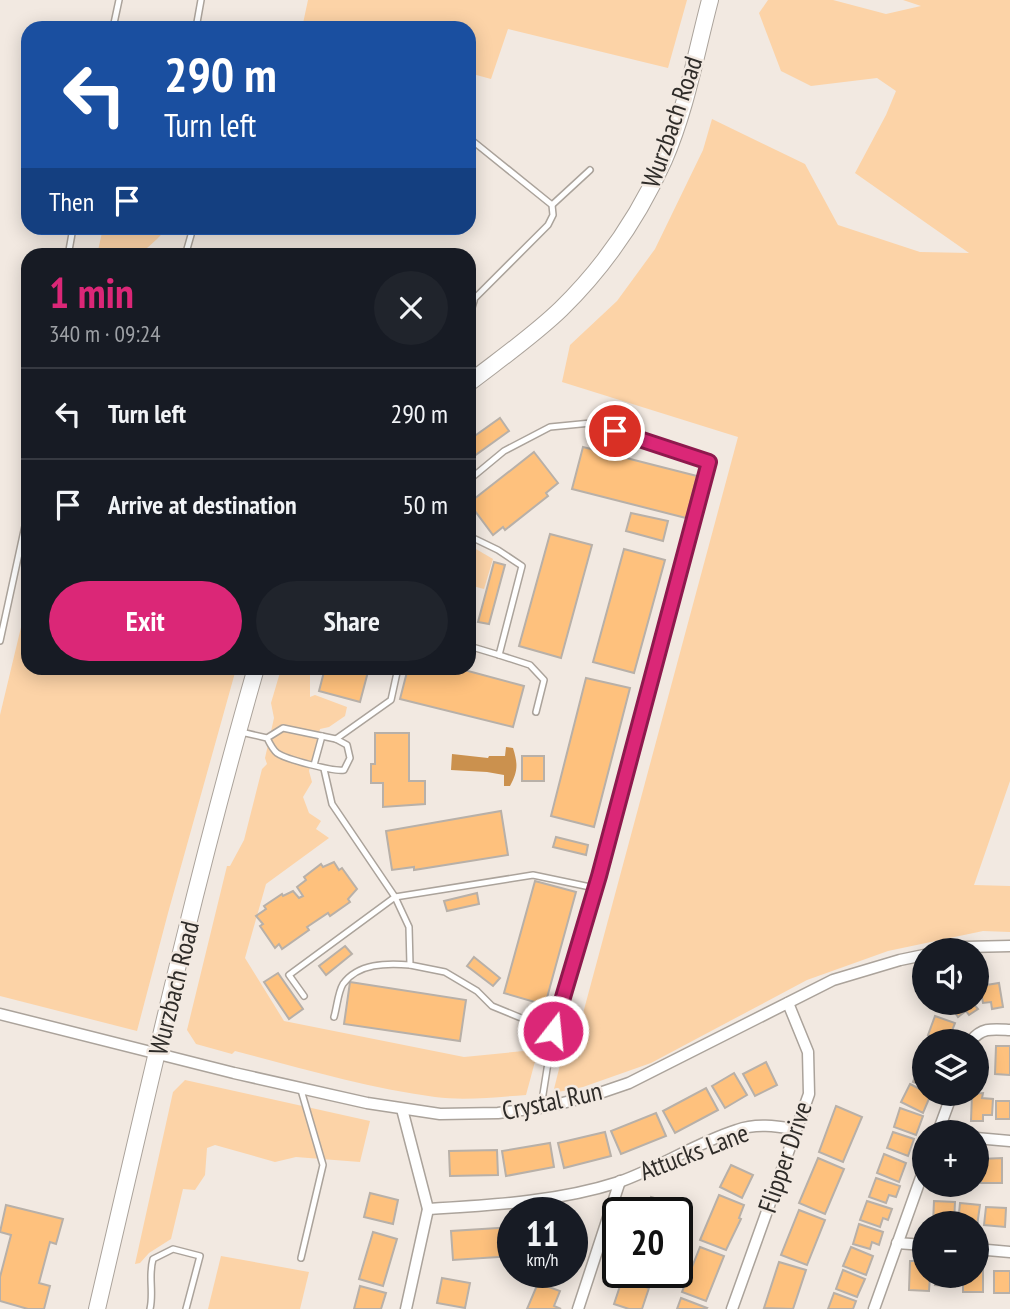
<!DOCTYPE html>
<html lang="en">
<head>
<meta charset="utf-8">
<style>
	body { margin:0; font-family:"PT Sans Narrow",sans-serif; background:#20242c; color:#f1f3f6; height:100vh; display:flex; flex-direction:column; font-size:26px; white-space:nowrap }
	* { box-sizing:border-box; margin:0 }
	p { font-size:23px; color:#9ea1a6 }
	.icon { flex:none; width:38px; height:38px; fill:none; stroke:currentColor; stroke-width:2; stroke-linecap:round; stroke-linejoin:round }
	.map { position:relative; flex:1; overflow:hidden }
	.sheet { position:absolute; left:21px; top:248px; width:455px; height:427px; display:flex; flex-direction:column; background:#171b24; border-radius:21px; box-shadow:0 4px 18px #0003 }
	.sheet>* { flex:none }
	.banner { position:absolute; left:21px; top:21px; width:455px; height:214px; border-radius:21px; box-shadow:0 4px 18px #0003; background:#1a4fa0; color:#fff; overflow:hidden }
	.buttons { position:absolute; left:912px; top:938px; display:grid; gap:14px }
	.buttons a { display:grid; place-items:center; width:77px; height:77px; border-radius:50%; background:#171b24; box-shadow:0 4px 18px #0003; font-size:35px }
	.speed { position:absolute; left:497px; top:1197px; display:flex; gap:14px; font-size:35px; font-weight:700; text-align:center }
	.speed>* { display:grid; place-content:center; width:91px; height:91px; border-radius:50%; background:#171b24; box-shadow:0 4px 18px #0003; line-height:1 }
	.speed small { font-size:18px; font-weight:400 }
	.speed .limit { border:4px solid #111; border-radius:10px; background:#fff; color:#111 }
	.pin { position:absolute; display:grid; place-items:center; width:60px; height:60px; color:#fff; margin:-30px; border:4px solid #fff; border-radius:50%; box-shadow:0 2px 7px #0007 }
	.me { position:absolute; width:77px; margin:-38px; rotate:16deg; stroke-linejoin:round; filter:drop-shadow(0 0 5px #0008) }
	.turn { display:flex; align-items:center; gap:24px; height:147px; padding:0 28px; font-size:32px }
	.turn .icon { width:91px; height:91px; stroke-width:2.5 }
	.turn b { display:block; font-size:49px; line-height:60px }
	.then { display:flex; align-items:center; height:66px; padding:0 28px; background:#0003; gap:14px; font-size:26px }
	.round { display:grid; place-items:center; flex:none; width:74px; height:74px; border-radius:37px; background:#20242c }
	.headline { display:flex; align-items:center; justify-content:space-between; height:119px; padding:0 28px }
	h1 { font-size:42px; font-weight:600; line-height:52px; color:#db2777 }
	.primary-button { display:flex; gap:14px; margin-top:auto; padding:14px 28px }
	.primary-button a { flex:1; height:80px; border-radius:42px; background:#db2777; color:#fff; font-size:28px; font-weight:600; line-height:80px; text-align:center }
	.primary-button a+a { background:#20242c; color:#f1f3f6 }
	ul { padding:0; list-style:none }
	li { display:flex; align-items:center; gap:21px; height:91px; padding:0 28px; border-top:2px solid #363941 }
	li div { flex:1 }
	li b { display:block; font-size:26px }
	li em { font-style:normal }
	.map>svg:first-child { display:block }
	.green { fill:#fcd3a7 }
	.water { fill:#cb914e }
	.building { fill:#fec17d; stroke:#b8b0a8; stroke-width:2 }
	.lines { fill:none; stroke-linecap:round; stroke-linejoin:round }
	.service-casing { stroke:#aba39b; stroke-width:8 }
	.minor-casing { stroke:#aba39b; stroke-width:13 }
	.secondary-casing { stroke:#aba39b; stroke-width:18 }
	.service { stroke:#fff; stroke-width:5 }
	.minor { stroke:#fff; stroke-width:10 }
	.secondary { stroke:#fff; stroke-width:16 }
	.route-casing { stroke:#8e194d; stroke-width:18 }
	.route { stroke:#db2777; stroke-width:12 }
	.labels { text-anchor:middle; stroke-width:5; stroke-linejoin:round; paint-order:stroke }
	.street-label { font-size:26px; fill:#2f2c29; stroke:#f2e9e1 }
</style>
</head>
<body>
<div class="map">
<svg width="1010" height="1309" viewBox="0 0 1010 1309">
	<rect width="100%" height="100%" fill="#f2e9e1"/>
	<g class="green">
		<polygon points="308,0 687,0 668,68 508,29 491,79 469,73 469,28 302,28"/>
		<polygon points="768,0 833,0 886,14 921,6 903,0 1010,0 1010,781 974,885 1010,886 1010,932 983,931 888,951 807,980 651,1063 583,1087 553,1093 567,1037 578,1032 738,437 562,382 570,345 617,301 655,249 703,150 712,119 805,164 838,225 920,252 969,253 855,173 886,115 896,91 877,78 811,86 781,71 759,13"/>
		<path d="M103,228H168C137,259 141,256 97,255Z"/>
		<polygon points="469,545 493,559 484,589 469,585"/>
		<polygon points="28,598 28,668 236,669 168,913 137,1031 0,996 0,715"/>
		<path d="M281,669H310V697L315,695L347,707L345,716L329,727L320,729L309,771L312,782L303,797L309,813L321,821L316,829L329,838L266,884L245,958L284,1021L464,1057L534,1050L537,1054L526,1095C496,1097 465,1101 435,1097C368,1088 301,1068 235,1051L232,1054L196,1044L187,1030L227,866H230L244,840L262,769L267,764L265,758L274,718L271,703Z"/>
		<polygon points="185,1080 370,1121 360,1162 296,1157 275,1162 215,1145 207,1148 205,1175 195,1190 183,1189 171,1239 149,1253 140,1263 135,1264 173,1092"/>
		<polygon points="221,1256 309,1272 300,1309 208,1309"/>
	</g>
	<path class="water" d="M506,747L513,748C518,764 518,771 510,786H504V775L487,772L451,770L452,754L488,758L489,756H505Z"/>
	<g class="building">
		<polygon points="500,418 509,431 470,459 469,440"/>
		<polygon points="583,447 697,476 686,518 572,489"/>
		<polygon points="534,452 558,483 546,493 548,496 505,530 503,527 493,535 469,503"/>
		<polygon points="631,513 668,521 663,541 626,531"/>
		<polygon points="550,534 592,545 561,658 519,646"/>
		<polygon points="624,549 665,560 634,673 593,662"/>
		<polygon points="494,562 505,565 489,624 478,622"/>
		<polygon points="325,668 369,668 360,702 319,691"/>
		<polygon points="408,668 457,668 524,686 513,727 400,699"/>
		<polygon points="586,678 630,688 594,827 551,816"/>
		<polygon points="375,733 409,733 409,781 425,781 425,804 383,807 383,783 371,783 371,764 375,764"/>
		<rect x="522" y="756" width="22" height="25"/>
		<polygon points="501,811 508,855 414,870 414,867 392,870 386,831"/>
		<polygon points="556,837 588,845 586,855 553,847"/>
		<polygon points="334,862 339,870 342,868 357,889 348,899 350,902 330,916 328,913 307,927 309,930 282,949 279,944 275,948 260,926 263,924 256,916 266,909 264,906 282,894 283,896 293,891 299,898 303,896 297,887 306,880 304,877 321,864 323,867"/>
		<polygon points="535,881 576,892 545,1005 504,993"/>
		<polygon points="477,893 479,904 447,911 444,901"/>
		<polygon points="345,946 352,954 326,975 319,966"/>
		<polygon points="474,957 500,978 493,986 467,966"/>
		<polygon points="278,973 303,1009 289,1019 264,982"/>
		<polygon points="350,982 466,1000 460,1041 344,1024"/>
		<polygon points="999,983 1003,1007 992,1009 991,1002 983,1003 980,986"/>
		<polygon points="948,1003 973,1003 978,1009 969,1015 966,1011 958,1017"/>
		<polygon points="935,1016 955,1023 948,1041 928,1035"/>
		<polygon points="996,1046 1010,1046 1010,1075 995,1074"/>
		<polygon points="766,1062 777,1085 755,1096 743,1074"/>
		<polygon points="920,1063 924,1064 924,1086 913,1082"/>
		<polygon points="734,1073 747,1095 725,1108 712,1086"/>
		<polygon points="910,1084 924,1091 924,1094 931,1094 923,1113 901,1102"/>
		<polygon points="706,1088 718,1110 675,1133 663,1111"/>
		<polygon points="983,1093 982,1098 993,1099 992,1115 983,1115 983,1121 971,1121 972,1094"/>
		<rect x="996" y="1101" width="14" height="18"/>
		<polygon points="836,1106 862,1117 843,1162 819,1152"/>
		<polygon points="900,1108 923,1116 916,1135 894,1127"/>
		<polygon points="656,1113 666,1136 621,1154 611,1131"/>
		<polygon points="605,1132 611,1156 564,1168 558,1143"/>
		<polygon points="893,1132 914,1139 908,1156 887,1148"/>
		<polygon points="550,1143 554,1167 506,1176 502,1151"/>
		<polygon points="497,1150 498,1175 450,1176 449,1151"/>
		<polygon points="884,1154 906,1163 899,1182 877,1173"/>
		<polygon points="818,1158 844,1169 825,1214 799,1203"/>
		<polygon points="1002,1158 1002,1183 981,1183 981,1159"/>
		<polygon points="731,1165 753,1175 742,1198 720,1187"/>
		<polygon points="876,1178 900,1186 896,1197 889,1195 886,1203 869,1197"/>
		<polygon points="370,1193 398,1200 393,1224 364,1217"/>
		<polygon points="719,1195 744,1205 739,1218 741,1219 726,1250 700,1240"/>
		<polygon points="651,1197 678,1205 675,1213 645,1213"/>
		<polygon points="867,1201 892,1209 888,1220 883,1218 880,1227 860,1220"/>
		<polygon points="934,1201 955,1202 954,1223 933,1223"/>
		<polygon points="960,1203 980,1205 977,1226 976,1223 958,1223"/>
		<polygon points="6,1205 63,1219 56,1244 50,1242 39,1283 50,1286 44,1309 28,1309 0,1301 0,1277 11,1235 0,1232"/>
		<polygon points="986,1207 1006,1208 1005,1227 984,1225"/>
		<polygon points="799,1210 825,1220 807,1265 781,1255"/>
		<polygon points="578,1222 581,1251 572,1252 572,1223"/>
		<polygon points="859,1224 883,1232 879,1245 872,1242 870,1249 853,1244"/>
		<polygon points="513,1227 513,1256 453,1260 451,1231"/>
		<polygon points="373,1232 397,1239 383,1286 359,1279"/>
		<polygon points="700,1247 724,1256 706,1301 682,1292"/>
		<polygon points="851,1247 873,1256 866,1275 843,1266"/>
		<polygon points="910,1261 923,1261 924,1276 930,1276 929,1291 909,1290"/>
		<polygon points="779,1262 806,1270 793,1309 764,1308"/>
		<polygon points="976,1266 983,1266 983,1292 963,1292 963,1276 976,1276"/>
		<polygon points="843,1270 865,1279 857,1297 836,1289"/>
		<rect x="994" y="1271" width="16" height="22"/>
		<polygon points="625,1272 655,1272 663,1275 660,1285"/>
		<polygon points="937,1276 957,1276 955,1287 935,1285"/>
		<polygon points="442,1278 470,1283 465,1308 437,1303"/>
		<polygon points="622,1280 649,1288 642,1309 629,1309 614,1304"/>
		<polygon points="538,1283 560,1291 554,1306 561,1309 527,1309"/>
		<polygon points="360,1286 386,1293 381,1309 354,1309"/>
		<polygon points="834,1293 856,1301 853,1309 828,1309"/>
		<polygon points="681,1298 707,1308 706,1309 677,1309"/>
	</g>
	<g class="lines">
		<g class="service-casing">
			<g id="service">
				<polyline points="113,28 119,0"/>
				<polyline points="196,28 201,0"/>
				<polyline points="469,138 552,205 553,215 548,225 469,304"/>
				<polyline points="552,205 590,170"/>
				<polyline points="68,256 73,228"/>
				<polyline points="185,256 193,228"/>
				<polyline points="469,317 474,301"/>
				<polyline points="469,480 504,451 550,427 591,423 709,462 599,875 553,1031"/>
				<polyline points="469,536 498,550 522,566 499,655 469,646"/>
				<polyline points="0,641 28,512"/>
				<polyline points="499,655 530,665 544,680 536,712"/>
				<path d="M241,732L267,738L283,728L336,739L347,745L350,758L344,770C334,772 285,759 277,753C273,750 269,742 267,738"/>
				<polyline points="336,739 391,700 398,668"/>
				<polyline points="314,765 322,736"/>
				<polyline points="324,769 332,804 395,897 409,927 410,965 445,972 477,991 492,1006 553,1031 541,1107"/>
				<polyline points="304,996 289,975 395,897 533,875 595,888"/>
				<path d="M334,1017C337,1007 338,992 343,984C358,963 387,963 410,965"/>
				<polyline points="301,1258 323,1165 301,1090"/>
				<path d="M150,1309C154,1292 148,1276 153,1259L173,1249L200,1256L186,1309"/>
			</g>
		</g>
		<g class="minor-casing">
			<g id="minor">
				<polyline points="949,950 966,947 1010,946"/>
				<polyline points="0,1014 234,1073 367,1103 440,1114 498,1113 546,1107 591,1096 629,1083 833,980 900,960 924,955"/>
				<path d="M971,1041C982,1027 993,1029 1010,1030"/>
				<polyline points="402,1109 428,1209 406,1309"/>
				<polyline points="938,1132 952,1094"/>
				<polyline points="976,1138 1010,1141"/>
				<path d="M428,1209C492,1205 557,1202 619,1182C659,1168 696,1143 737,1130C755,1123 776,1126 795,1129"/>
				<polyline points="897,1243 924,1245"/>
				<polyline points="976,1249 1010,1252"/>
				<polyline points="578,1309 620,1181"/>
				<polyline points="732,1309 809,1094 808,1052 788,1003"/>
				<polyline points="874,1309 924,1169"/>
			</g>
		</g>
		<g class="secondary-casing">
			<g id="secondary">
				<path d="M469,383C500,359 533,336 561,309C605,266 639,216 664,160C686,110 696,53 710,0"/>
				<path d="M97,1309C147,1095 195,880 256,668"/>
			</g>
		</g>
		<use href="#service" class="service"/>
		<use href="#minor" class="minor"/>
		<use href="#secondary" class="secondary"/>
	</g>
	<g class="lines">
		<g class="route-casing">
			<polyline id="route" points="553,1031 599,876 709,462 615,431"/>
		</g>
		<use href="#route" class="route"/>
	</g>
	<g class="labels">
		<g class="street-label">
			<text transform="translate(672 122) rotate(-71)" y="9">Wurzbach Road</text>
			<text transform="translate(174 988) rotate(-76)" y="9">Wurzbach Road</text>
			<text transform="translate(552 1101) rotate(-12)" y="9">Crystal Run</text>
			<text transform="translate(694 1152) rotate(-21)" y="9">Attucks Lane</text>
			<text transform="translate(785 1157) rotate(-71)" y="9">Flipper Drive</text>
		</g>
	</g>
</svg>
<div class="buttons">
<a><svg class="icon" aria-label="sound" viewBox="0 0 24 24"><path d="M4 9h4l5-4v14l-5-4H4zM17 9q2 3 0 6"/></svg></a>
<a><svg class="icon" aria-label="layers" viewBox="0 0 24 24"><path d="M12 4l9 5-9 5-9-5zM3 14l9 5 9-5"/></svg></a>
<a>+</a>
<a>−</a>
</div>
<div class="speed"><div>11<small>km/h</small></div><div class="limit">20</div></div>
<div class="pin" style="left:615px;top:431px;background:#d93025"><svg class="icon" aria-label="arrive" viewBox="0 0 24 24"><path d="M6 21V4h12l-3 4 3 4H6"/></svg></div>
<svg class="me" style="left:553px;top:1031px" viewBox="-20 -20 40 40"><circle r="17" fill="#db2777" stroke="#fff" stroke-width="3"/><path d="M0-11L8 9 0 5-8 9z" fill="#fff"/></svg>
<div class="banner">
<div class="turn"><svg class="icon" aria-label="left" viewBox="0 0 24 24"><path d="M17 20v-9H6M10 6l-5 5 5 5"/></svg><div><b>290 m</b>Turn left</div></div>
<div class="then">Then<svg class="icon" aria-label="arrive" viewBox="0 0 24 24"><path d="M6 21V4h12l-3 4 3 4H6"/></svg></div>
</div>
<section class="sheet">
<div class="headline"><div><h1>1 min</h1><p>340 m · 09:24</p></div><a class="round"><svg class="icon" aria-label="close" viewBox="0 0 24 24"><path d="M6 6l12 12M18 6L6 18"/></svg></a></div>
<ul>
<li><svg class="icon" aria-label="left" viewBox="0 0 24 24"><path d="M17 20v-9H6M10 6l-5 5 5 5"/></svg><div><b>Turn left</b></div><em>290 m</em></li>
<li><svg class="icon" aria-label="arrive" viewBox="0 0 24 24"><path d="M6 21V4h12l-3 4 3 4H6"/></svg><div><b>Arrive at destination</b></div><em>50 m</em></li>
</ul>
<div class="primary-button"><a>Exit</a><a>Share</a></div>
</section>
</div>
</body>
</html>
